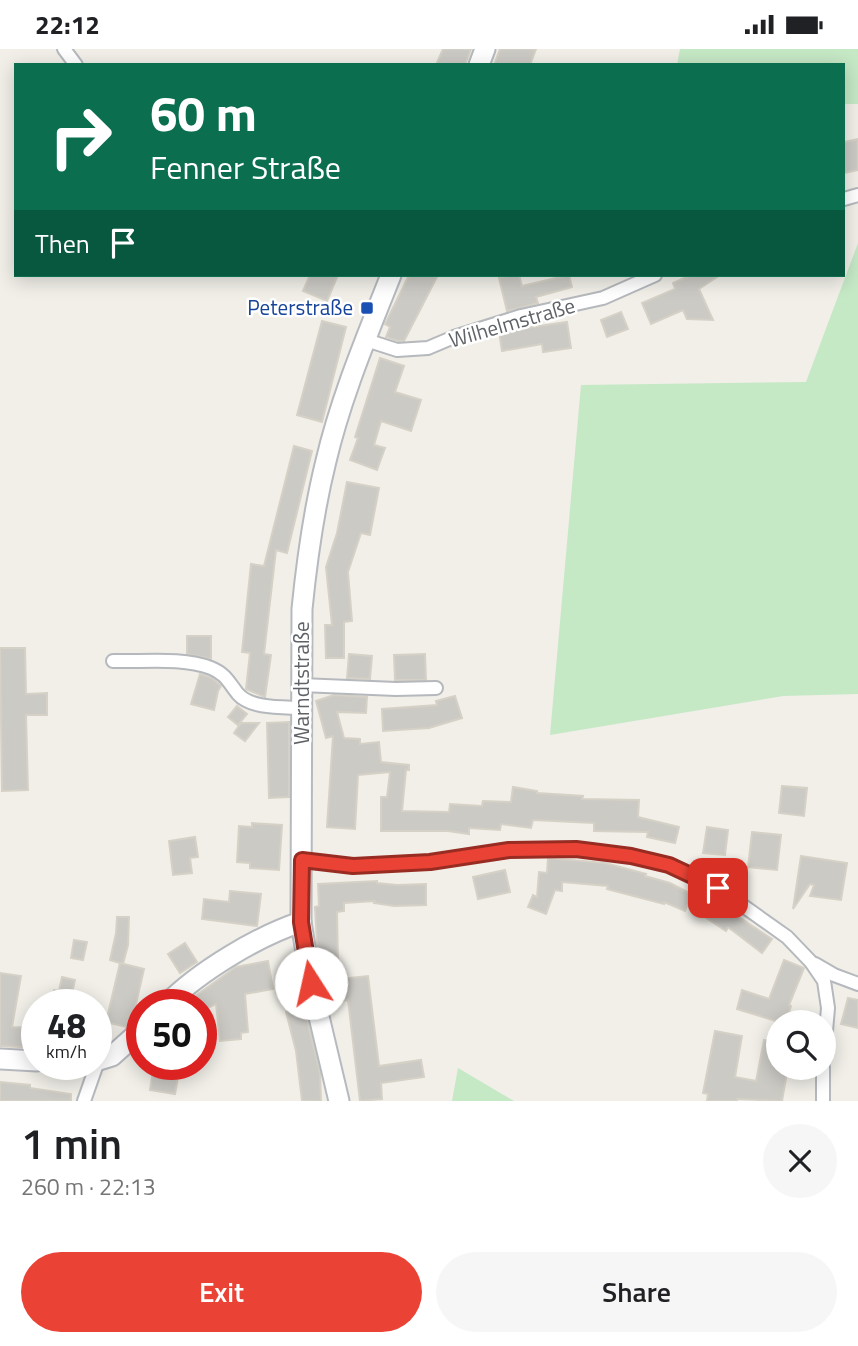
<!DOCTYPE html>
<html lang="en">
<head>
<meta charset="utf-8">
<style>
	body { margin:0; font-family:"Titillium Web",sans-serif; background:#f6f6f6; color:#202124; height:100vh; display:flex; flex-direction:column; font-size:26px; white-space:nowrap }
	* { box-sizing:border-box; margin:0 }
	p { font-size:23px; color:#757577 }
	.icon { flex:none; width:38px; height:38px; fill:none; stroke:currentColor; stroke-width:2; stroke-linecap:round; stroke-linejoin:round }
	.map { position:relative; height:1052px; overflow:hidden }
	.panel { display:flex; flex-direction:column; background:#fff; flex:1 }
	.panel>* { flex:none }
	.hud { position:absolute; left:14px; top:14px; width:831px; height:214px; border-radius:0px; box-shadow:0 4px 18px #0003; background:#0b6e4f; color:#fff; overflow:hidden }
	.tools { position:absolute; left:766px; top:961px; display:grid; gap:14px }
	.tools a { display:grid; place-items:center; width:70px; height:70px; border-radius:50%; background:#fff; box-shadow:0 4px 18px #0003; font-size:35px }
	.speed { position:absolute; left:21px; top:940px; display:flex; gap:14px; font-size:35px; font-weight:700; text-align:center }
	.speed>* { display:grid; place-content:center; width:91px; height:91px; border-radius:50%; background:#fff; box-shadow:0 4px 18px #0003; line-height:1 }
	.speed small { font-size:18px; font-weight:400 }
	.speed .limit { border:10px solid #d22; background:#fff; color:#111 }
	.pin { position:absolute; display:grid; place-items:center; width:60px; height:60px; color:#fff; margin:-30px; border-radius:14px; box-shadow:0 4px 10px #0006 }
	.me { position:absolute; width:77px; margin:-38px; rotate:350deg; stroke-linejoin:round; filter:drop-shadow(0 0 5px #0008) }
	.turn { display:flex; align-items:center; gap:24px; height:147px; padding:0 21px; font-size:32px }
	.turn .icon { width:91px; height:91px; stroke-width:2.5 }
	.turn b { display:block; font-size:49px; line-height:60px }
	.then { display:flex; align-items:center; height:66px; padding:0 21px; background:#0003; gap:14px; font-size:26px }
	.round { display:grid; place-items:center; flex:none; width:74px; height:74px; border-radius:37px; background:#f6f6f6 }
	.headline { display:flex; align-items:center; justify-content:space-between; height:119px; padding:0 21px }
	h1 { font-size:42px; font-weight:600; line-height:52px }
	.action { display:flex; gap:14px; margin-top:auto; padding:14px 21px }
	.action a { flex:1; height:80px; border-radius:42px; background:#ea4335; color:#fff; font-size:28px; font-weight:600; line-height:80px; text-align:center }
	.action a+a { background:#f6f6f6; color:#202124 }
	.status { display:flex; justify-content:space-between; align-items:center; height:49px; padding:0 35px; background:#fff; direction:ltr }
	.status svg { height:19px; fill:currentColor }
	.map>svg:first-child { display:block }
	.green { fill:#c5e8c5 }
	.building { fill:#cccac5; stroke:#d6d1c6; stroke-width:2 }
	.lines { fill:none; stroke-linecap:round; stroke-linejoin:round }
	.street-casing { stroke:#b5b8bc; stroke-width:16 }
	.secondary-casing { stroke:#b6babf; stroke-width:23 }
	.street { stroke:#fff; stroke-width:12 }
	.secondary { stroke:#fff; stroke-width:19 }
	.route-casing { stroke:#982c22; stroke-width:18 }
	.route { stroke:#ea4335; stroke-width:12 }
	.transit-dot { fill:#1a4fb4; stroke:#fff; stroke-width:2.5 }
	.labels { text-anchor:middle; stroke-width:5; stroke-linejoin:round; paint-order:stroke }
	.transit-label { font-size:21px; fill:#164399; stroke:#fff; text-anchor:end }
	.street-label { font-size:21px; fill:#5f6368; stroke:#fff }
</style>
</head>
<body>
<div class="status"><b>22:12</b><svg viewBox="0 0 49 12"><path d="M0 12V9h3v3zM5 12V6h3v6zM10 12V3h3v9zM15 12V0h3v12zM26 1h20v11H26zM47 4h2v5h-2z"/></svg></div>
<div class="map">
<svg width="858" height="1052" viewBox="0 0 858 1052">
	<rect width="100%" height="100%" fill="#f1efe8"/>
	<g class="green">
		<polygon points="680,0 858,0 858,55 844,55 844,16 677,16"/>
		<polygon points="858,194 858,645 783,647 550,686 581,336 806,333"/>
		<polygon points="458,1019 514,1052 452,1052"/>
	</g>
	<g class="building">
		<polygon points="443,0 471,0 465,16 436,16"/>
		<polygon points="500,0 536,0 530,16 494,16"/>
		<polygon points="858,90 858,121 844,124 844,93"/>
		<polygon points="310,226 338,226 327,252 303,242"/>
		<polygon points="409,226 438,226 404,292 398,292 386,288 390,278 385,275"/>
		<polygon points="512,226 519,226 522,237 569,226 572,238 536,248 538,254 507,262 499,229"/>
		<polygon points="691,226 720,226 699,240 713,271 687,270 683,261 651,275 642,254 675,240 673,234"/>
		<polygon points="621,263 628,280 607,288 601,271"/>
		<polygon points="322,272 346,278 322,373 297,366"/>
		<polygon points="567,273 571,299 543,303 542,295 502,302 499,283"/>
		<polygon points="380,309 404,317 395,343 421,351 411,382 381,372 374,396 385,399 377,421 350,411 358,389 355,388"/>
		<polygon points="294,397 312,402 287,504 276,501 264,605 271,606 265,648 246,640 250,604 242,603 251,515 264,517"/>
		<polygon points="347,433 379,439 370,486 361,484 348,523 352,572 344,573 344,609 326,609 325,576 332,576 326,518 337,484"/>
		<polygon points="187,587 211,587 211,610 187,605"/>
		<polygon points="0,599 25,599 26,645 47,644 47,666 26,666 28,741 2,742"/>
		<polygon points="349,605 372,607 370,630 347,629"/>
		<polygon points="425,605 426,631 395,631 394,606"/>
		<polygon points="200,625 212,629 221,637 218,642 214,661 191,655"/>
		<polygon points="334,646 367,648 366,664 337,663 344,689 360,690 360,695 379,693 381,713 409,716 409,721 406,721 402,762 449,763 450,755 482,757 483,752 511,753 513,738 537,742 537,744 583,747 582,750 639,751 638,768 679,778 675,794 647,788 648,783 594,782 594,774 533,771 531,779 501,775 500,781 469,779 469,785 448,782 381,782 381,748 387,748 390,723 358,726 355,780 327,778 333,687 326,689 316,652"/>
		<polygon points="455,647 462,669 429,679 383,682 382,660 437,656 436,652"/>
		<polygon points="237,657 247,665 238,676 228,668"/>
		<polygon points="289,673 289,748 269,749 267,674"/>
		<polygon points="241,674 259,674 245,692 234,684"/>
		<polygon points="782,737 807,739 804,767 779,764"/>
		<polygon points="252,774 282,776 279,821 250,819 250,814 237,813 239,777 252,778"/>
		<polygon points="707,778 728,781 725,806 703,804"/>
		<polygon points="752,783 781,786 777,821 748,818"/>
		<polygon points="195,788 198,808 190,809 192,824 173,826 169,792"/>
		<polygon points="801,807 847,814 841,851 810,847 814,836 810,835 793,860"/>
		<polygon points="548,809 605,814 646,825 645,827 670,834 697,848 701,843 772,890 762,904 728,878 726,882 687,856 685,862 664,853 664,855 607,840 608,837 562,833 562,842 555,841 546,865 528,858 533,846 537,848 539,823 547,824"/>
		<polygon points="505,821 510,843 478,850 473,828"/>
		<polygon points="377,832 377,834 397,836 426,835 426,856 394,857 374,854 375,852 344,854 344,862 337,863 338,915 320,916 317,893 315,858 319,857 318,835"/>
		<polygon points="230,842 261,845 257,877 202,870 204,850 229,853"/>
		<polygon points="117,868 129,868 128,896 123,915 110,911 116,884"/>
		<polygon points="74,891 87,893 83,911 71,909"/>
		<polygon points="185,894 197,913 180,924 168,905"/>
		<polygon points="784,911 804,919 789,956 791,957 786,973 779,973 737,960 742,941 769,950"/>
		<polygon points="268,912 273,940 245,945 248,983 241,984 241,990 220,992 216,955 201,962 201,956 194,956 191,950 236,918"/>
		<polygon points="120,914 144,920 132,973 126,978 106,973"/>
		<polygon points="0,924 21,927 12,978 37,979 37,999 0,997"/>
		<polygon points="368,927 379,1017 421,1011 424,1028 381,1034 382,1050 360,1052 348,951 342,952 340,930"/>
		<polygon points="62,928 75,931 72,945 66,943 64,956 51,956 54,941 61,942 59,942"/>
		<polygon points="848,949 858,951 858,979 841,975"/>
		<polygon points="304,959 320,1023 321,1052 302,1052 296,1002 286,963"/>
		<polygon points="715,982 742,987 735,1028 756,1032 764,991 779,994 779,1018 788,1018 782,1052 737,1050 737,1052 707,1052 708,1045 703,1044"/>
		<polygon points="154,1015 180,1017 175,1045 150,1041"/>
		<polygon points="0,1033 30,1036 30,1039 71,1045 71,1052 0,1052"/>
	</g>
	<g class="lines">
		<g class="street-casing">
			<g id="street">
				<polyline points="64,0 76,16"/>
				<polyline points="844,150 858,146"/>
				<polyline points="366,291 397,301 428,299 454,288 521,267 603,249 655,226"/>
				<path d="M113,612C144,613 182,608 211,619C226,625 229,634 238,645C251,660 283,658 301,659"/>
				<polyline points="301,636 396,640 436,639"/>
				<polyline points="302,811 353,817 430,813 509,801 577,800 630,807 669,816 718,839 787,888 811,913 824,932 828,959 824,1005"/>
				<polyline points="815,915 834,926 858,935"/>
				<polyline points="84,1052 98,1012"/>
				<polyline points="823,1052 823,1018"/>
			</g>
		</g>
		<g class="secondary-casing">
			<g id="secondary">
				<polyline points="479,16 485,0"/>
				<path d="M166,956C198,923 258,887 301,873"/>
				<polyline points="0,1010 37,1012"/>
				<polyline points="96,1012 112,1007 142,980"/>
				<path d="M339,1052L311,934L301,873L302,560C307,510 314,460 326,412C341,348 367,287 391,226"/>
			</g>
		</g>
		<use href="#street" class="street"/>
		<use href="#secondary" class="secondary"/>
	</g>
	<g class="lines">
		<g class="route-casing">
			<polyline id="route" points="311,934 301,873 302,811 353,817 430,813 509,801 576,800 631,807 669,816 718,839"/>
		</g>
		<use href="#route" class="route"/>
	</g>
	<rect class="transit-dot" x="360" y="252" width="14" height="14" rx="3.5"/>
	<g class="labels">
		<g class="transit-label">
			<text x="353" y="266">Peterstraße</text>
		</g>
		<g class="street-label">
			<text transform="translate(512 274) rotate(-16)" y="7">Wilhelmstraße</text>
			<text transform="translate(302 634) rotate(-90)" y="7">Warndtstraße</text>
		</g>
	</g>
</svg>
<div class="tools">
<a><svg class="icon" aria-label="search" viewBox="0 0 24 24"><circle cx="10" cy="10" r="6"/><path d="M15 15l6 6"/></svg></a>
</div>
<div class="speed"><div>48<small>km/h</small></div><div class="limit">50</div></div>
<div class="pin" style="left:718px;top:839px;background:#d93025"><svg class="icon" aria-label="arrive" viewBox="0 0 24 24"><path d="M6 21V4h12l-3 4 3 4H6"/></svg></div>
<svg class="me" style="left:311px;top:934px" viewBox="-20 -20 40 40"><circle r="19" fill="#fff"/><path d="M0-13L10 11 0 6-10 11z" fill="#ea4335"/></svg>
<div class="hud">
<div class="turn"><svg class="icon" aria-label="right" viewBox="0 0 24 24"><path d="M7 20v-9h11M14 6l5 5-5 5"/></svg><div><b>60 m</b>Fenner Straße</div></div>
<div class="then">Then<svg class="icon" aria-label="arrive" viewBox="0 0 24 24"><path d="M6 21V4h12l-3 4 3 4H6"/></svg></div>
</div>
</div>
<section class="panel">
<div class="headline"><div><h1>1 min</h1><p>260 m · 22:13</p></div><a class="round"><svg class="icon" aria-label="close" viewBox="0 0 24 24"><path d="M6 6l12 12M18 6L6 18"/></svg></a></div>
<div class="action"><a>Exit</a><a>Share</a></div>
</section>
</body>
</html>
